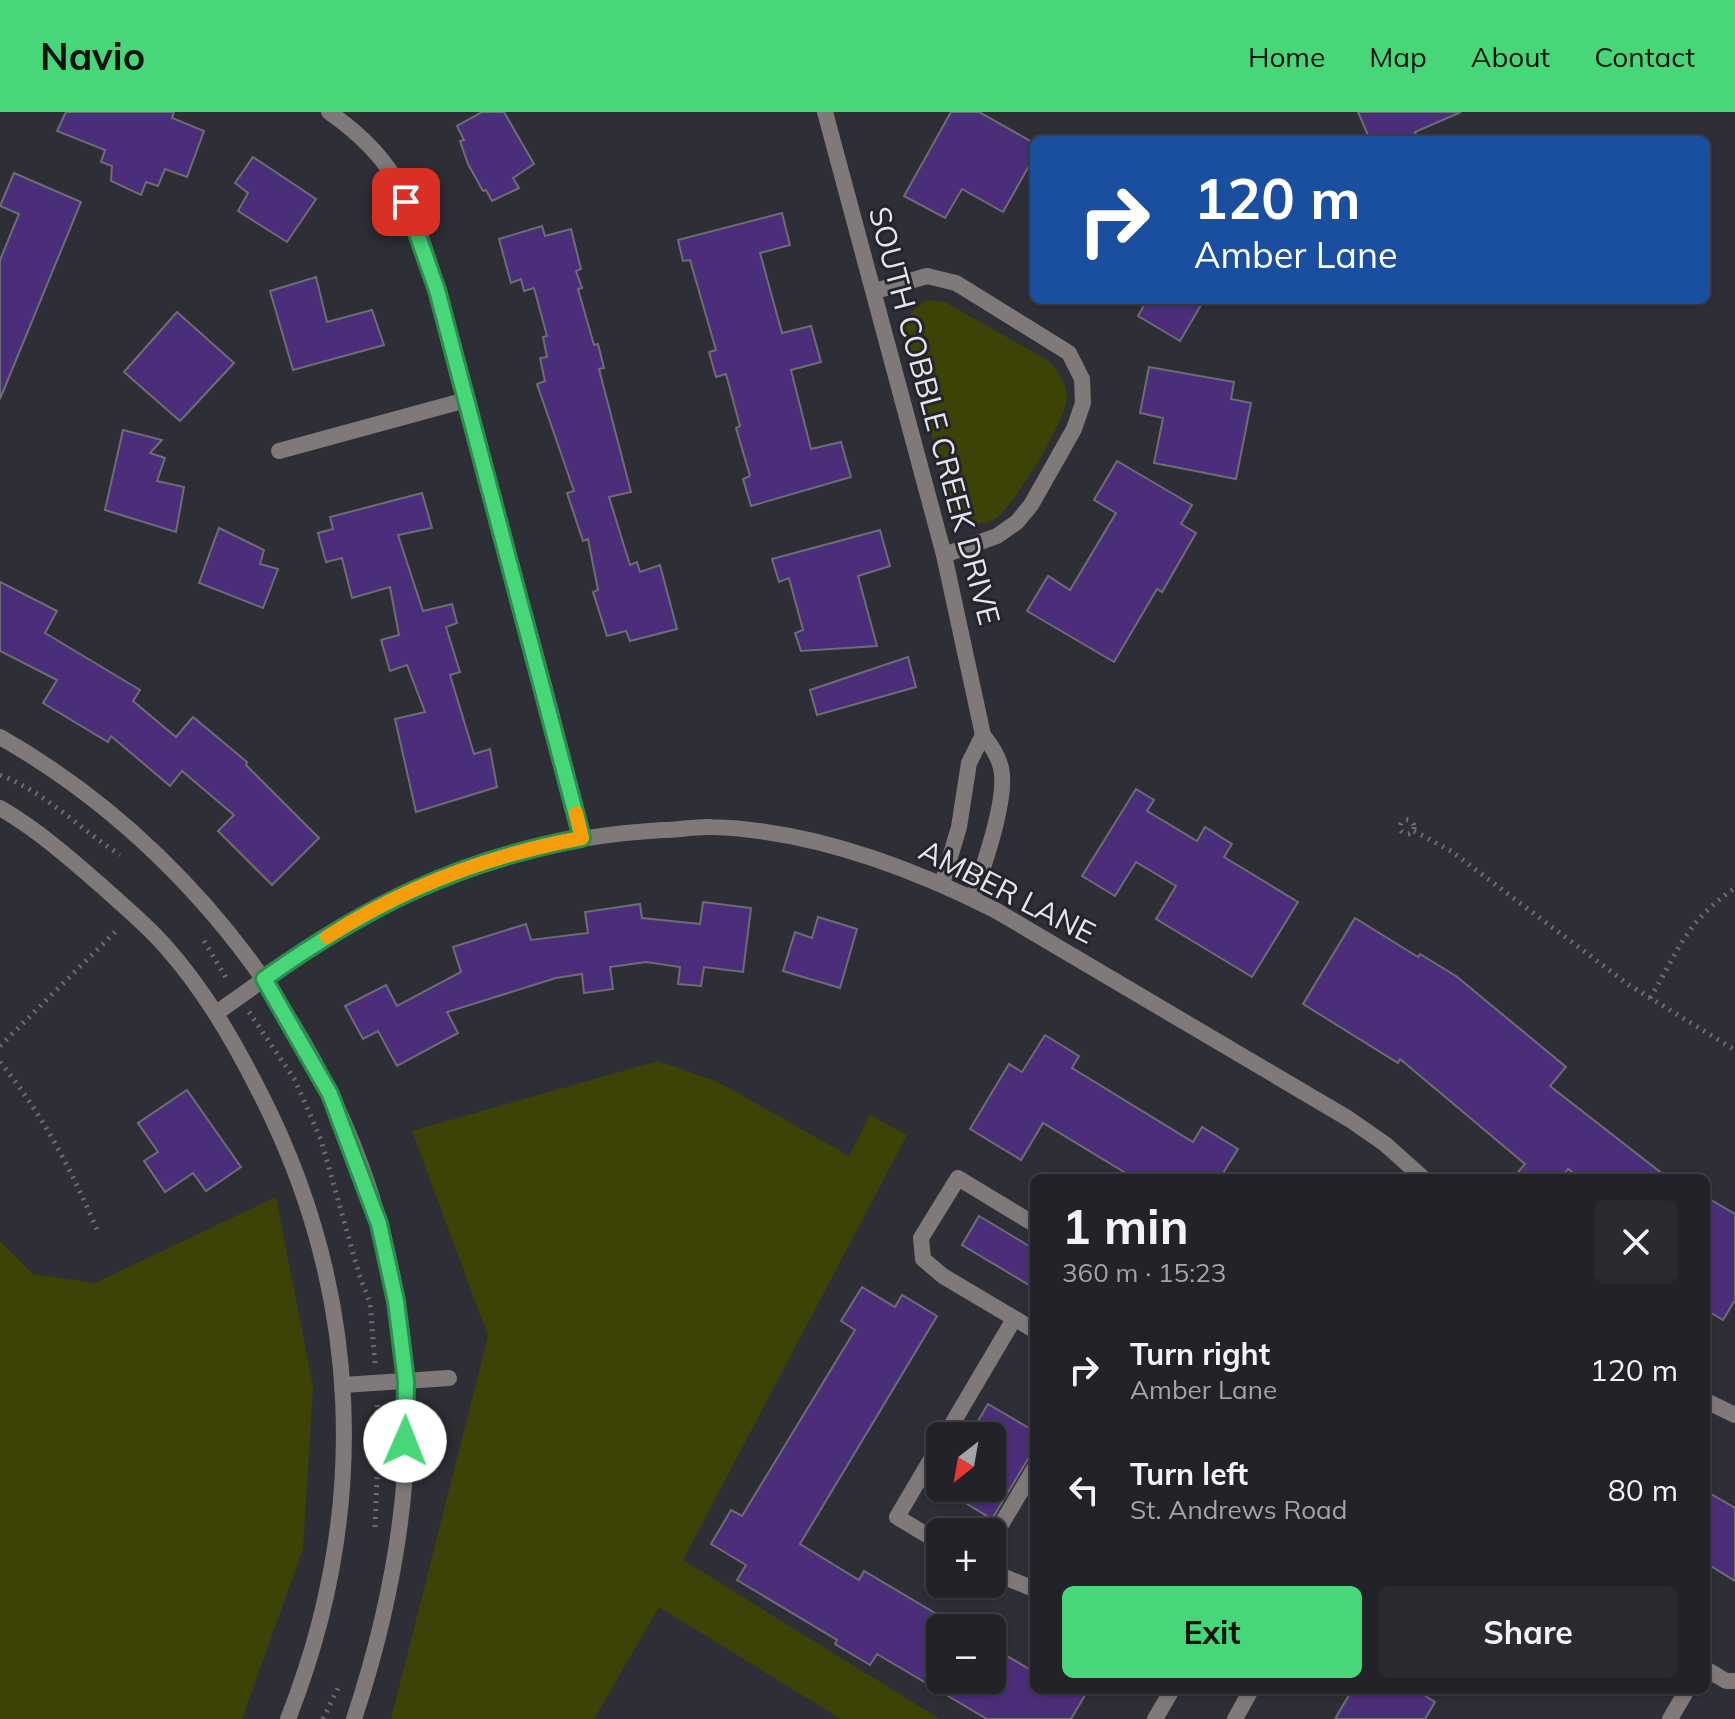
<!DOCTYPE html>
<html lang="en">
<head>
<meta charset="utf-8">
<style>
	body { margin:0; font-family:Mulish,sans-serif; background:#2a2a30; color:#f1f3f6; height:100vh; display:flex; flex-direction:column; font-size:30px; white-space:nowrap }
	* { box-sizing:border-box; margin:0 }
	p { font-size:26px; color:#a2a4a8 }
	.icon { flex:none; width:44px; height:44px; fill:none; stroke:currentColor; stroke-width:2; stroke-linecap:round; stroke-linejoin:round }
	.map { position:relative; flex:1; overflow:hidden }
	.side { position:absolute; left:1030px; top:1062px; width:680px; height:520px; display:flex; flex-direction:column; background:#222228; border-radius:12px; box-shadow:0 2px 6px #0004,0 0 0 2px #3f3f45 }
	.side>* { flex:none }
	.banner { position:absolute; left:1030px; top:24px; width:680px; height:168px; border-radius:12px; box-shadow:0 2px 6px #0004,0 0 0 2px #3f3f45; background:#1a4fa0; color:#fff; overflow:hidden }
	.needle { width:52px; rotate:211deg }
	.controls { position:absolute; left:926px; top:1310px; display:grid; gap:16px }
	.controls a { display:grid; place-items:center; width:80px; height:80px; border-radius:12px; background:#222228; box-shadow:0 2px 6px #0004,0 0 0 2px #3f3f45; font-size:40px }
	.pin { position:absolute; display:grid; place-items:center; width:68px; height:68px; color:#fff; margin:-34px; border-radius:16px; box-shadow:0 4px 12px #0006 }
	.me { position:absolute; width:88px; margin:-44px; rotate:1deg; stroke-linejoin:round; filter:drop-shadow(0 0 6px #0008) }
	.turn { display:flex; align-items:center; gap:28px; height:168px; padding:0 32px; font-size:36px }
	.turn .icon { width:104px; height:104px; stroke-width:2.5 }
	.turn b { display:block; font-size:56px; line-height:68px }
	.round { display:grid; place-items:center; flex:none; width:84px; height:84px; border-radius:12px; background:#2a2a30 }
	.summary { display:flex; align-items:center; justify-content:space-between; height:136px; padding:0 32px }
	h1 { font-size:48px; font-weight:700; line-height:60px }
	.action { display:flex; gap:16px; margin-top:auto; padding:16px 32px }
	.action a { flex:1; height:92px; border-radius:12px; background:#47d779; color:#111; font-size:32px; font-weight:700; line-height:92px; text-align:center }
	.action a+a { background:#2a2a30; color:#f1f3f6 }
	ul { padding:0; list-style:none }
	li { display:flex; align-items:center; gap:24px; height:120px; padding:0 32px }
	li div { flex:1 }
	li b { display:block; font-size:30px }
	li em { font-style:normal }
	header { display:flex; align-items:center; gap:48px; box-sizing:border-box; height:112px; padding:0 40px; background:#47d779; color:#111 }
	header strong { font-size:38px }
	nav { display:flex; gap:44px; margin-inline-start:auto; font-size:28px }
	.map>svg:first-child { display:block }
	.green { fill:#3d4306 }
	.building { fill:#4b2e7a; stroke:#6e6c75; stroke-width:2 }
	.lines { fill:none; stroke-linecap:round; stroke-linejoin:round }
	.path { stroke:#6c6c73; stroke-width:5; stroke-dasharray:2 6; stroke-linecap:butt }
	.lane { stroke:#7f7979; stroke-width:16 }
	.street { stroke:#7f7979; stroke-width:16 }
	.route-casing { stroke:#2e8c4f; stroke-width:20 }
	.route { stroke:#47d779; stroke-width:14 }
	.slow { stroke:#f59e0b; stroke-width:14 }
	.labels { text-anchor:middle; stroke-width:6; stroke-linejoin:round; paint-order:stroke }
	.street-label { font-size:30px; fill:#e5e5eb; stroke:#25242c }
</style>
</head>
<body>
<header>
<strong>Navio</strong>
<nav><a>Home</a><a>Map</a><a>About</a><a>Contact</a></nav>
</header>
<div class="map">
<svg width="1735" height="1607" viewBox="0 0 1735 1607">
	<rect width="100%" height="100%" fill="#2e2e36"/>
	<g class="green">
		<path d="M928,188L945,190L1049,249C1057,258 1065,270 1067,282C1070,303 1014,395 995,407C986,413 976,412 965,411L951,396L904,222C907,205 912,195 928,188Z"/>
		<polygon points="658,949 718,970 849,1044 870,1003 907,1023 683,1448 940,1607 841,1607 659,1495 594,1607 391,1607 488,1224 412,1019"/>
		<polygon points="276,1085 313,1275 303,1437 242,1607 0,1607 0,1129 33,1162 95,1171"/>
	</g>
	<g class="building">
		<polygon points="66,0 174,0 172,6 204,19 187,65 165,57 158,74 146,70 141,83 111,69 112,54 101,50 105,38 57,19"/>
		<polygon points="482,0 504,0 534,52 513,66 519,76 492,89 486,78 483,79 468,52 460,29 464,28 457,14"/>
		<polygon points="951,0 979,0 1034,31 1034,45 1003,100 962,77 945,106 904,84"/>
		<polygon points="1358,0 1461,0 1415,20 1418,28 1370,28"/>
		<polygon points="253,45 316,87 287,130 238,99 248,81 235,71"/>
		<polygon points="14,61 81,90 0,287 0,148 19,102 0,94"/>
		<polygon points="782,101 790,133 760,141 782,221 811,214 821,250 791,258 811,337 841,330 851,365 751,394 743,367 750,364 736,316 740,314 726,262 716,265 709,240 716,238 690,148 683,149 678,128"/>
		<polygon points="542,114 545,124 571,117 581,157 576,159 582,176 578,177 594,233 598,232 604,256 599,257 631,380 609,385 630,453 637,450 640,460 660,453 677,517 630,529 626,519 607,524 593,480 598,478 588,427 583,429 567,381 574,379 537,272 545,269 540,246 547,245 543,225 547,224 534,176 524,179 521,167 511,171 499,127"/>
		<polygon points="316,165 327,210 372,198 384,233 293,258 270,179"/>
		<polygon points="1147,188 1204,188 1180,229 1138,204"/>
		<polygon points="177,200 234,251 180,309 124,260"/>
		<polygon points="1149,255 1234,270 1231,287 1251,291 1236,367 1154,351 1163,306 1140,301"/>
		<polygon points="123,318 162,328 150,341 165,346 157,369 184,375 176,420 105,398"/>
		<polygon points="1117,349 1192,393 1181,412 1196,421 1162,480 1157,477 1114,550 1027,499 1048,464 1070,478 1116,401 1094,388"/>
		<polygon points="422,381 432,416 398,423 423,499 452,492 457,511 446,515 460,560 450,563 474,642 490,637 497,675 416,700 395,607 425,600 407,553 390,559 381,528 399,523 390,475 352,486 342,446 326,450 318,421 333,417 330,405"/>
		<polygon points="219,416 264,438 260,452 278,457 263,496 199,471"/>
		<polygon points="880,418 890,454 858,464 877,534 801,539 795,521 803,518 789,466 779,470 772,447"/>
		<polygon points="0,470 57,499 45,521 140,578 133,589 176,625 193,605 247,650 246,653 319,726 272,773 218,719 234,703 182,659 170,674 111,624 108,630 43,591 57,568 0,539"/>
		<polygon points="908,545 916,575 817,603 810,578"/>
		<polygon points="1136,677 1154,688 1147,699 1197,729 1205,715 1232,732 1224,745 1298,790 1252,865 1156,807 1176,774 1136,750 1115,784 1082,764"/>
		<polygon points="703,790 751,796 743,860 704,855 701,874 678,872 680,855 646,850 610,855 613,877 584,881 582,862 556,866 447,900 458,921 397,954 378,919 363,927 345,894 386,873 397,894 461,860 453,835 526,812 531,828 588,821 585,800 640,792 642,806 700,812"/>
		<polygon points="818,805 857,817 840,876 783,859 795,820 812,826"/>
		<polygon points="1355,806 1418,845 1420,842 1456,864 1566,955 1550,974 1668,1066 1580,1066 1568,1057 1561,1066 1513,1066 1525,1052 1400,947 1398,951 1303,892"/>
		<polygon points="1045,923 1079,944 1072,956 1193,1030 1202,1015 1238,1037 1220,1066 1134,1066 1043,1011 1021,1048 970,1017 1009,952 1022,960"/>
		<polygon points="187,978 241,1055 206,1079 193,1061 165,1080 144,1049 158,1040 138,1011"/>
		<polygon points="1706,1085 1735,1102 1735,1188 1723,1208 1706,1198"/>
		<polygon points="979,1104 1034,1137 1034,1176 962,1133"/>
		<polygon points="862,1175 895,1195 902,1183 937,1204 800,1432 859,1468 864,1459 940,1504 940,1568 992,1568 992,1535 1034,1560 1034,1578 1088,1578 1071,1607 987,1607 877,1542 870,1553 835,1532 837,1528 737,1468 746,1453 711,1432 731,1398 742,1404 855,1218 841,1209"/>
		<polygon points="988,1292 1034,1319 1034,1337 992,1407 941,1376 992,1376 992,1324 969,1324"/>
		<polygon points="1706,1379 1735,1396 1735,1469 1706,1451"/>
		<polygon points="1352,1578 1416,1578 1435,1590 1425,1607 1335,1607"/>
	</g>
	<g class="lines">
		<g class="path">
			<path d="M0,663C47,681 78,716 120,743"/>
			<circle cx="1407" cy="715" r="7"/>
			<polyline points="1414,719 1451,739 1629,873 1735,938"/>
			<polyline points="204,829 228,869"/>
			<path d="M1650,886C1680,837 1685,810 1735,776"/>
			<polyline points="249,900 295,968 321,1028 359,1162 370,1191 375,1251"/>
			<polyline points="0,934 119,816"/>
			<path d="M0,950C42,1001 72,1059 98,1120"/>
			<polyline points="375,1415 379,1320 377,1289"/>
			<polyline points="323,1607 340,1572"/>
		</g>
		<g class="lane">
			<polyline points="1034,1112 958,1066 921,1126 923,1147 943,1164 1034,1218"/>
			<polyline points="945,1324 1014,1207"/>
			<polyline points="940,1332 897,1405 940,1431"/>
			<polyline points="992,1428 1034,1357"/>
			<polyline points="992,1460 1034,1477"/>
			<polyline points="1706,1557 1726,1569 1735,1569"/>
			<polyline points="1155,1607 1172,1578"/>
			<polyline points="1235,1607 1251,1578"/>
			<polyline points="1670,1607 1687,1578"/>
		</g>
		<g class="street">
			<path d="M329,0C356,19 384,45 399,74C433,141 446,216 466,287C505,433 548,579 582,726"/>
			<path d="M825,0L944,443L983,623C991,633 998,643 1001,656C1008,686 983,757 972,786"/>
			<polyline points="875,179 927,164 956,171 1069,241 1082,267 1083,291 1074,317 1031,393 1017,410 997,424 944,443"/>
			<polyline points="279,339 466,288"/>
			<path d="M0,625C227,754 392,1005 406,1269C412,1384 390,1498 354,1607"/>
			<path d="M0,696C38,718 72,748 105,777C126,796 148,814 166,835C204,878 232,926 258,977C362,1178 371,1397 288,1607"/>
			<polyline points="942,772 959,715 969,651 983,623"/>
			<path d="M216,901C266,867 314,828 367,800C460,750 558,724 663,718C679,718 696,714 712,715C810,718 908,754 995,798L1349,1007L1385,1032L1423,1066"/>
			<polyline points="343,1273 449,1266"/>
			<polyline points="1706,1289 1735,1303"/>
		</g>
	</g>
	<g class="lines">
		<g class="route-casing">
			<path id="route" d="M405,1329L406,1269L396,1189L379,1112L330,982L264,867C367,794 457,749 582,726L437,178L406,90"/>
		</g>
		<use href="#route" class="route"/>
		<path class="slow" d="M327,825C405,774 490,743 582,726L576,701"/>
	</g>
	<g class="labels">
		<g class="street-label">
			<text transform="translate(934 304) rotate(75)" y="10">SOUTH COBBLE CREEK DRIVE</text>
			<text transform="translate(1007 780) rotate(27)" y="10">AMBER LANE</text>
		</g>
	</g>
</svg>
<div class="controls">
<a><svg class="needle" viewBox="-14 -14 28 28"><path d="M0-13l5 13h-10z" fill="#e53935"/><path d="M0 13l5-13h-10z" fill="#a2a4a8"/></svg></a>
<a>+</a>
<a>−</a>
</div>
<div class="pin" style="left:406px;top:90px;background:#d93025"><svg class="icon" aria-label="arrive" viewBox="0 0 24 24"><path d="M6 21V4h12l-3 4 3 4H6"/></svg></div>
<svg class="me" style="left:405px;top:1329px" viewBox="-20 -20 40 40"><circle r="19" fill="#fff"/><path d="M0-13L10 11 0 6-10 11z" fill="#47d779"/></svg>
<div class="banner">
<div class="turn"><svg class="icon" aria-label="right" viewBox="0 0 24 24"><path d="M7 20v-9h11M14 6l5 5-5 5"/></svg><div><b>120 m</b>Amber Lane</div></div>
</div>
<section class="side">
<div class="summary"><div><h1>1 min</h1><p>360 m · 15:23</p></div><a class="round"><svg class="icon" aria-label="close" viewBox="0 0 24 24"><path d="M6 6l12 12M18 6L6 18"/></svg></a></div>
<ul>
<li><svg class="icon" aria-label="right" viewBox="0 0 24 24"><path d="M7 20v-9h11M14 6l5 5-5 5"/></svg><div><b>Turn right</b><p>Amber Lane</p></div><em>120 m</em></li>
<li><svg class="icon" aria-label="left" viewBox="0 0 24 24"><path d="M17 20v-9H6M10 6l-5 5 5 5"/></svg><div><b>Turn left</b><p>St. Andrews Road</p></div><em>80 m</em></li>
</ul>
<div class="action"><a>Exit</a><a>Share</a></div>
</section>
</div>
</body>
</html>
